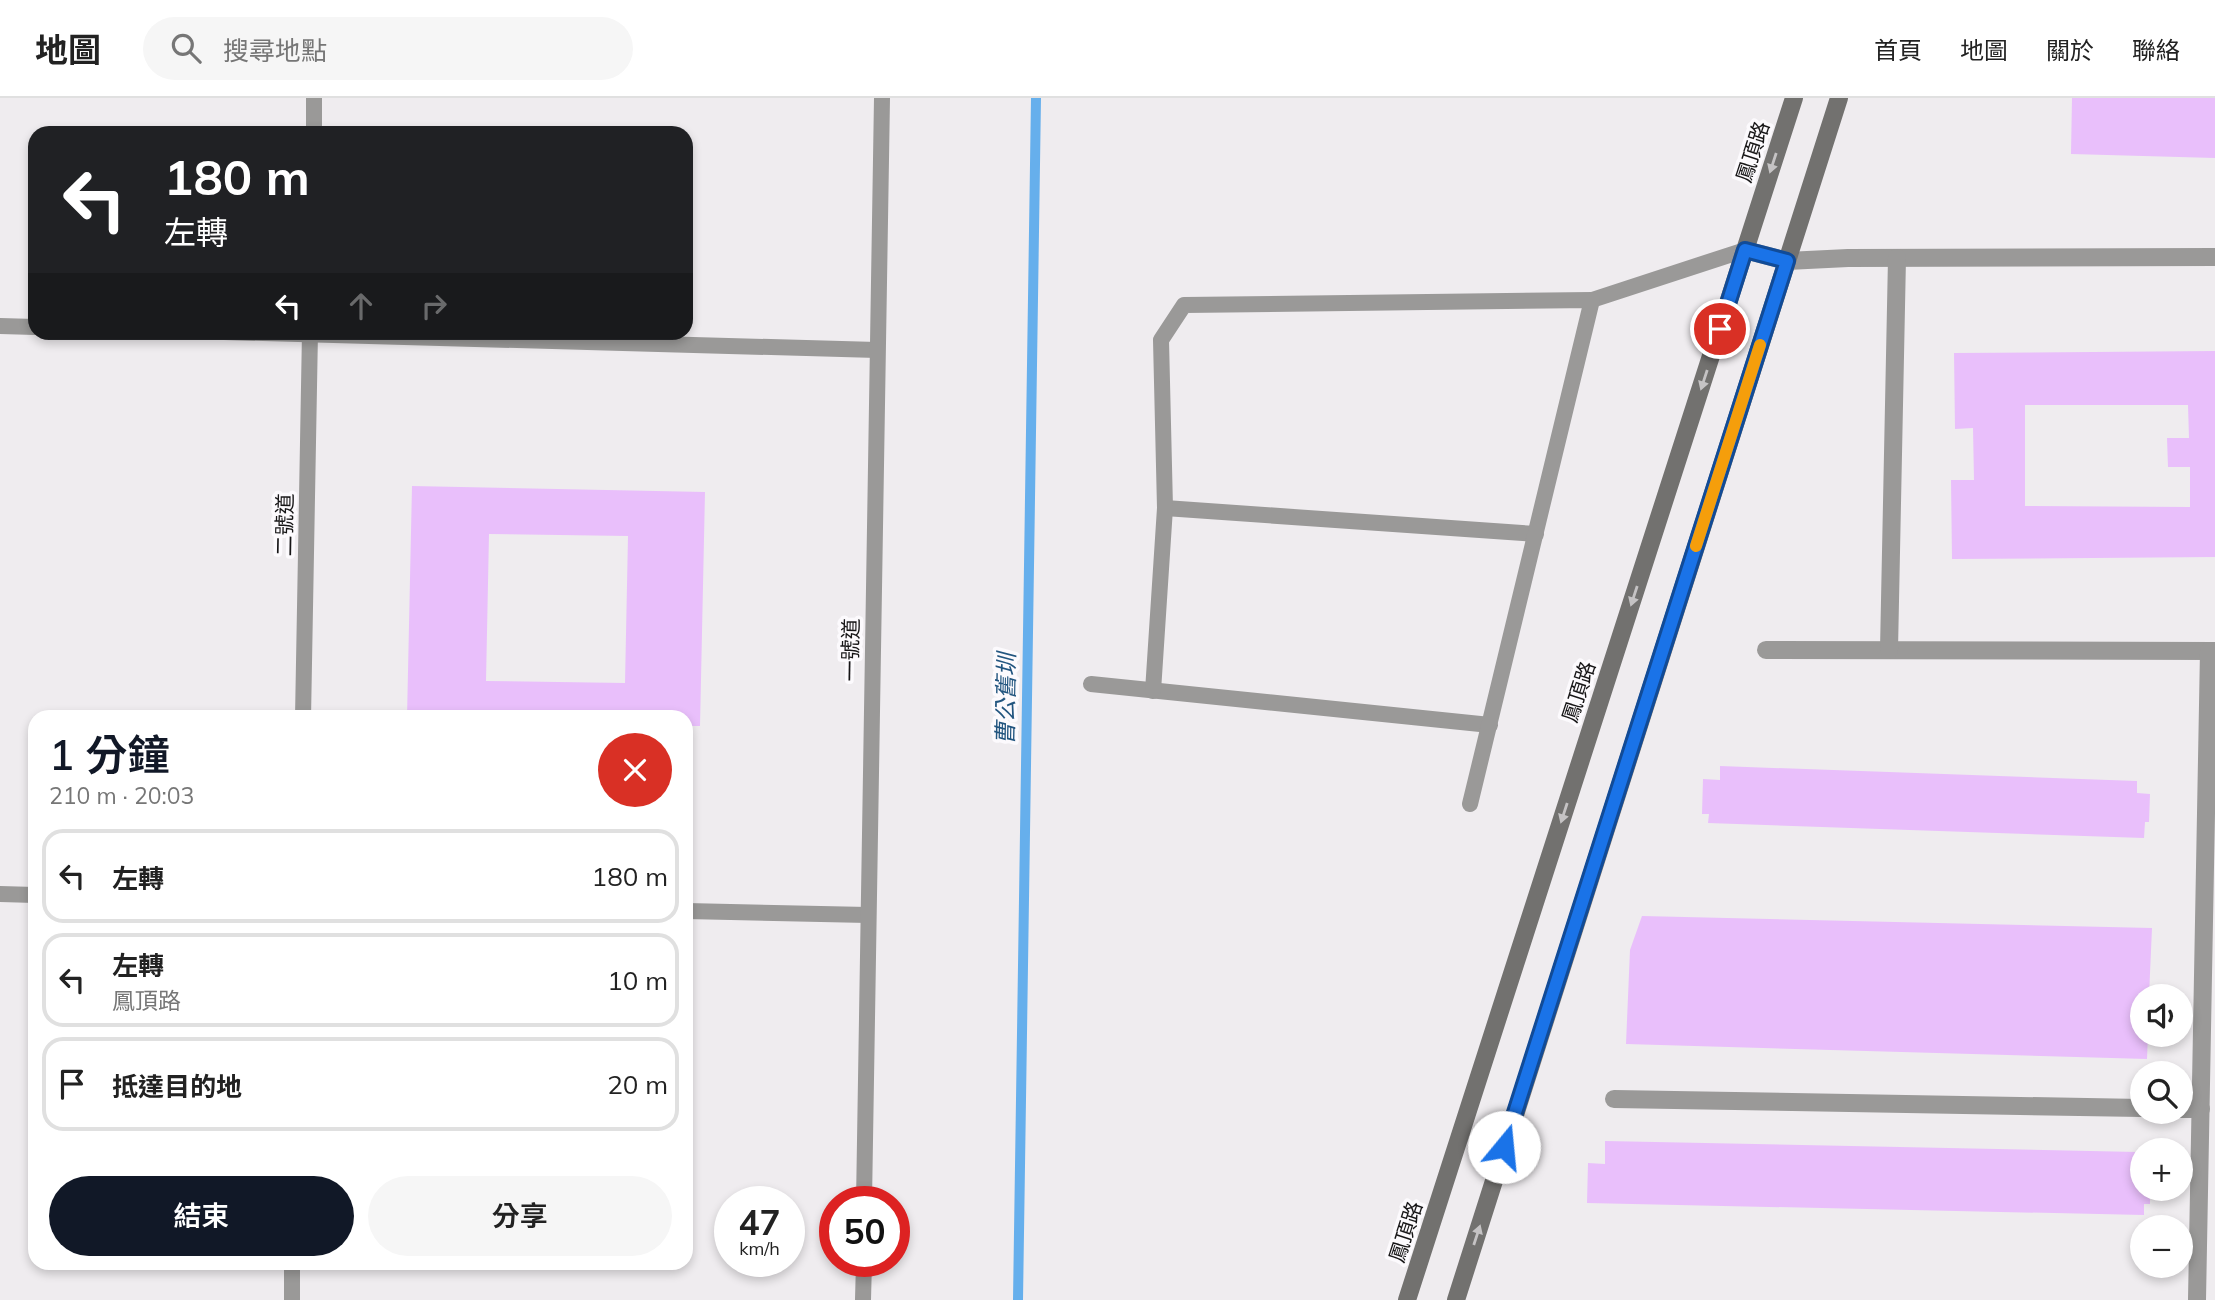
<!DOCTYPE html>
<html lang="zh-TW">
<head>
<meta charset="utf-8">
<style>
	body { margin:0; font-family:Mulish,"Noto Sans TC",sans-serif; background:#f6f6f6; color:#222; height:100vh; display:flex; flex-direction:column; font-size:26px; white-space:nowrap }
	* { box-sizing:border-box; margin:0 }
	p { font-size:23px; color:#767676 }
	.icon { flex:none; width:38px; height:38px; fill:none; stroke:currentColor; stroke-width:2; stroke-linecap:round; stroke-linejoin:round }
	.map { position:relative; flex:1; overflow:hidden }
	.drawer { position:absolute; left:28px; top:612px; width:665px; height:560px; display:flex; flex-direction:column; background:#fff; border-radius:21px; box-shadow:0 4px 10px #0003 }
	.drawer>* { flex:none }
	.banner { position:absolute; left:28px; top:28px; width:665px; height:214px; border-radius:21px; box-shadow:0 4px 10px #0003; background:#202124; color:#fff; overflow:hidden }
	.tools { position:absolute; left:2130px; top:886px; display:grid; gap:14px }
	.tools a { display:grid; place-items:center; width:63px; height:63px; border-radius:50%; background:#fff; box-shadow:0 4px 10px #0003; font-size:35px }
	.speed { position:absolute; left:714px; top:1088px; display:flex; gap:14px; font-size:35px; font-weight:700; text-align:center }
	.speed>* { display:grid; place-content:center; width:91px; height:91px; border-radius:50%; background:#fff; box-shadow:0 4px 10px #0003; line-height:1 }
	.speed small { font-size:18px; font-weight:400 }
	.speed .limit { border:10px solid #d22; background:#fff; color:#111 }
	.pin { position:absolute; display:grid; place-items:center; width:60px; height:60px; color:#fff; margin:-30px; border:4px solid #fff; border-radius:50%; box-shadow:0 2px 7px #0007 }
	.me { position:absolute; width:77px; margin:-38px; rotate:17deg; stroke-linejoin:round; filter:drop-shadow(0 0 5px #0008) }
	.turn { display:flex; align-items:center; gap:24px; height:147px; padding:0 21px; font-size:32px }
	.turn .icon { width:91px; height:91px; stroke-width:2.5 }
	.turn b { display:block; font-size:49px; line-height:60px }
	.lanes { display:flex; align-items:center; height:66px; padding:0 21px; background:#0003; justify-content:center; gap:35px; direction:ltr }
	.lanes .off { opacity:.35 }
	.round { display:grid; place-items:center; flex:none; width:74px; height:74px; border-radius:37px; background:#f6f6f6 }
	.summary { display:flex; align-items:center; justify-content:space-between; height:119px; padding:0 21px }
	h1 { font-size:42px; font-weight:600; line-height:52px; color:#111827 }
	.cta { display:flex; gap:14px; margin-top:auto; padding:14px 21px }
	.cta a { flex:1; height:80px; border-radius:42px; background:#111827; color:#fff; font-size:28px; font-weight:600; line-height:80px; text-align:center }
	.cta a+a { background:#f6f6f6; color:#222 }
	ul { padding:0; list-style:none }
	li { display:flex; align-items:center; gap:21px; height:94px; margin:0 14px 10px; padding:0 7px; border:4px solid #e0e0e0; border-radius:21px }
	li div { flex:1 }
	li b { display:block; font-size:26px }
	li em { font-style:normal }
	header { display:flex; align-items:center; gap:42px; box-sizing:border-box; height:98px; padding:0 35px; background:#fff; border-bottom:2px solid #e0e0e0 }
	header strong { font-size:33px }
	nav { display:flex; gap:38px; margin-inline-start:auto; font-size:24px }
	.search { width:490px; height:63px; background:#f6f6f6; display:flex; align-items:center; gap:18px; box-sizing:border-box; padding:0 24px; border-radius:38px; color:#767676; font-size:26px }
	.map>svg:first-child { display:block }
	.lines { fill:none; stroke-linecap:round; stroke-linejoin:round }
	.stream { stroke:#66afec; stroke-width:10 }
	.building { fill:#e9bffb; fill-rule:evenodd }
	.service { stroke:#9a9998; stroke-width:16 }
	.minor { stroke:#9a9998; stroke-width:18 }
	.secondary { stroke:#72716f; stroke-width:18 }
	.oneway { fill:#c5c3c4 }
	.route-casing { stroke:#114b97; stroke-width:18 }
	.route { stroke:#1a73e8; stroke-width:12 }
	.slow { stroke:#f59e0b; stroke-width:12 }
	.labels { text-anchor:middle; stroke-width:7; stroke-linejoin:round; paint-order:stroke }
	.street-label { font-size:21px; fill:#161516; stroke:#fcfafd }
	.water-label { font-size:23px; font-style:italic; fill:#22557f; stroke:#fcfafd }
</style>
</head>
<body>
<header>
<strong>地圖</strong>
<div class="search"><svg class="icon" aria-label="search" viewBox="0 0 24 24"><circle cx="10" cy="10" r="6"/><path d="M15 15l6 6"/></svg>搜尋地點</div>
<nav><a>首頁</a><a>地圖</a><a>關於</a><a>聯絡</a></nav>
</header>
<div class="map">
<svg width="2215" height="1202" viewBox="0 0 2215 1202">
	<rect width="100%" height="100%" fill="#efecef"/>
	<g class="lines">
		<polyline class="stream" points="1018,1202 1036,0"/>
	</g>
	<g class="building">
		<polygon points="2072,0 2215,0 2215,60 2071,56"/>
		<path d="M2215,253V459L1952,461L1951,382H1974L1973,330L1955,331L1954,255ZM2025,307H2188L2189,340H2167L2168,369H2190V409L2025,408Z"/>
		<path d="M412,388L705,394L700,628H686V620H407ZM489,436L628,438L625,585L486,583Z"/>
		<polygon points="1720,668 2137,683 2137,695 2150,696 2149,724 2145,724 2144,740 1708,725 1709,716 1702,716 1703,681 1720,682"/>
		<polygon points="1642,818 2152,830 2149,898 2142,898 2142,936 2148,936 2147,961 1626,946 1630,852"/>
		<polygon points="1605,1043 2137,1054 2137,1075 2142,1075 2142,1090 2150,1090 2150,1106 2144,1106 2144,1117 1587,1105 1588,1065 1605,1066"/>
	</g>
	<g class="lines">
		<g class="service">
			<polyline points="314,35 314,0"/>
			<polyline points="1592,202 1745,152"/>
			<polyline points="0,228 35,229"/>
			<polyline points="224,234 877,252"/>
			<polyline points="1165,410 1536,436"/>
			<polyline points="1091,586 1490,627"/>
			<polyline points="1153,593 1165,410 1161,242 1184,207 1592,202 1470,706"/>
			<polyline points="303,620 310,234"/>
			<polyline points="0,796 35,797"/>
			<polyline points="686,813 868,817"/>
			<polyline points="864,1104 882,0"/>
			<polyline points="292,1202 292,1166"/>
			<polyline points="863,1202 864,1164"/>
		</g>
		<g class="minor">
			<polyline points="1745,152 1787,163 1848,160 2215,159"/>
			<polyline points="1766,552 2215,553"/>
			<polyline points="1889,552 1897,160"/>
			<polyline points="1614,1001 2142,1010"/>
			<polyline points="2180,1011 2201,1011"/>
			<polyline points="2197,1202 2209,553"/>
		</g>
		<g class="secondary">
			<polyline points="1407,1202 1794,0"/>
			<polyline points="1456,1202 1839,0"/>
		</g>
	</g>
	<defs><path id="oneway-solid" d="M-6-.8H1V-3.2L6.5 0L1 3.2V.8H-6Z" transform="scale(1.75)"/></defs>
	<g class="oneway">
		<use href="#oneway-solid" transform="translate(1773 65) rotate(108)"/>
		<use href="#oneway-solid" transform="translate(1704 282) rotate(108)"/>
		<use href="#oneway-solid" transform="translate(1634 498) rotate(108)"/>
		<use href="#oneway-solid" transform="translate(1564 715) rotate(108)"/>
		<use href="#oneway-solid" transform="translate(1477 1137) rotate(-72)"/>
	</g>
	<g class="lines">
		<g class="route-casing">
			<polyline id="route" points="1504,1049 1787,163 1745,152 1720,231"/>
		</g>
		<use href="#route" class="route"/>
		<polyline class="slow" points="1696,448 1760,247"/>
	</g>
	<g class="labels">
		<g class="street-label">
			<text transform="translate(1753 54) rotate(-72)" y="7">鳳頂路</text>
			<text transform="translate(285 427) rotate(-89)" y="7">二號道</text>
			<text transform="translate(851 552) rotate(-89)" y="7">一號道</text>
			<text transform="translate(1579 594) rotate(-72)" y="7">鳳頂路</text>
			<text transform="translate(1406 1134) rotate(-72)" y="7">鳳頂路</text>
		</g>
		<g class="water-label">
			<text transform="translate(1006 601) rotate(-89)" y="8">曹公舊圳</text>
		</g>
	</g>
</svg>
<div class="tools">
<a><svg class="icon" aria-label="sound" viewBox="0 0 24 24"><path d="M4 9h4l5-4v14l-5-4H4zM17 9q2 3 0 6"/></svg></a>
<a><svg class="icon" aria-label="search" viewBox="0 0 24 24"><circle cx="10" cy="10" r="6"/><path d="M15 15l6 6"/></svg></a>
<a>+</a>
<a>−</a>
</div>
<div class="speed"><div>47<small>km/h</small></div><div class="limit">50</div></div>
<div class="pin" style="left:1720px;top:231px;background:#d93025"><svg class="icon" aria-label="arrive" viewBox="0 0 24 24"><path d="M6 21V4h12l-3 4 3 4H6"/></svg></div>
<svg class="me" style="left:1504px;top:1049px" viewBox="-20 -20 40 40"><circle r="19" fill="#fff"/><path d="M0-13L10 11 0 6-10 11z" fill="#1a73e8"/></svg>
<div class="banner">
<div class="turn"><svg class="icon" aria-label="left" viewBox="0 0 24 24"><path d="M17 20v-9H6M10 6l-5 5 5 5"/></svg><div><b>180 m</b>左轉</div></div>
<div class="lanes"><svg class="icon" aria-label="left" viewBox="0 0 24 24"><path d="M17 20v-9H6M10 6l-5 5 5 5"/></svg><svg class="icon off" aria-label="ahead" viewBox="0 0 24 24"><path d="M12 20V5M6 11l6-6 6 6"/></svg><svg class="icon off" aria-label="right" viewBox="0 0 24 24"><path d="M7 20v-9h11M14 6l5 5-5 5"/></svg></div>
</div>
<section class="drawer">
<div class="summary"><div><h1>1 分鐘</h1><p>210 m · 20:03</p></div><a class="round" style="background:#d93025;color:#fff"><svg class="icon" aria-label="close" viewBox="0 0 24 24"><path d="M6 6l12 12M18 6L6 18"/></svg></a></div>
<ul>
<li><svg class="icon" aria-label="left" viewBox="0 0 24 24"><path d="M17 20v-9H6M10 6l-5 5 5 5"/></svg><div><b>左轉</b></div><em>180 m</em></li>
<li><svg class="icon" aria-label="left" viewBox="0 0 24 24"><path d="M17 20v-9H6M10 6l-5 5 5 5"/></svg><div><b>左轉</b><p>鳳頂路</p></div><em>10 m</em></li>
<li><svg class="icon" aria-label="arrive" viewBox="0 0 24 24"><path d="M6 21V4h12l-3 4 3 4H6"/></svg><div><b>抵達目的地</b></div><em>20 m</em></li>
</ul>
<div class="cta"><a>結束</a><a>分享</a></div>
</section>
</div>
</body>
</html>
